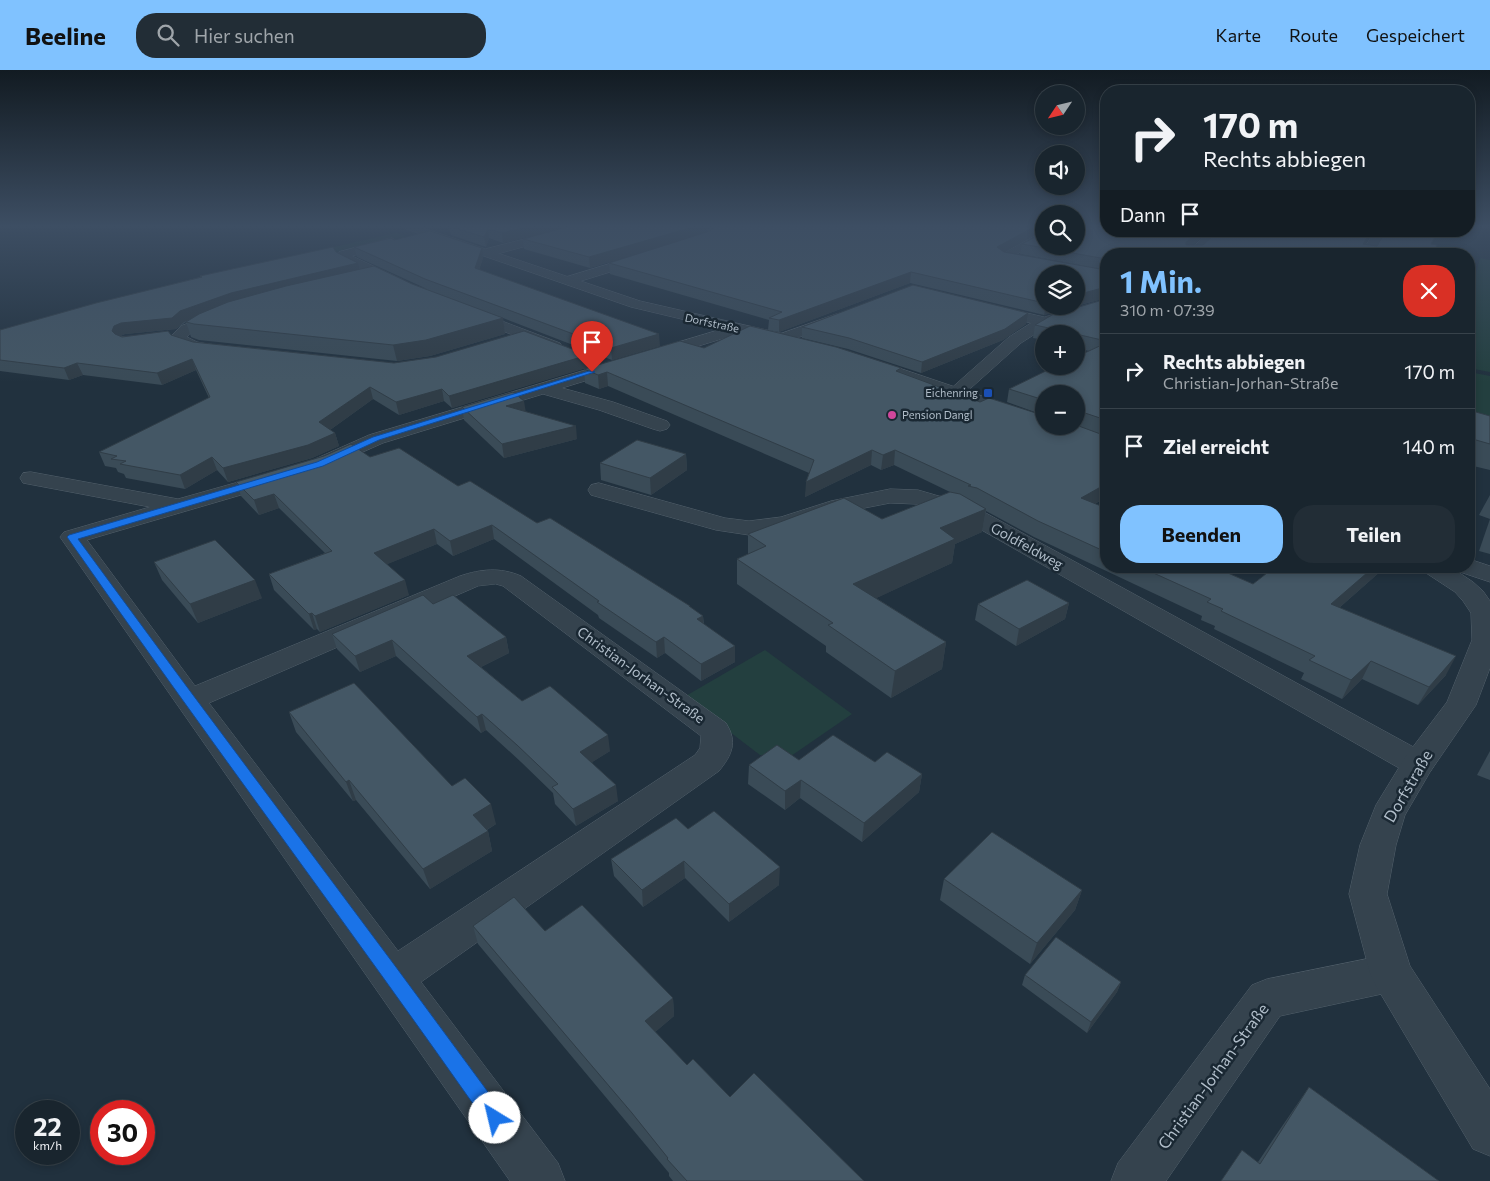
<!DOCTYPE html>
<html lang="de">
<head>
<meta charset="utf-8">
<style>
	body { margin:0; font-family:Commissioner,sans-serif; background:#222d36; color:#f1f3f6; height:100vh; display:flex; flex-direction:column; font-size:19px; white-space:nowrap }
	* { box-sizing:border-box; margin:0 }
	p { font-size:16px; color:#9fa5aa }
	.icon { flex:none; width:28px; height:28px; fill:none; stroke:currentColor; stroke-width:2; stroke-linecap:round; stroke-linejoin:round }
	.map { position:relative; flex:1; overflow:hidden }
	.panel { position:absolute; left:1100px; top:178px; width:375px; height:325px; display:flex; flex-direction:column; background:#19252e; border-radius:20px; box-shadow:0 2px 8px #0003,0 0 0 1px #37424a }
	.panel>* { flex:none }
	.guide { position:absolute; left:1100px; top:15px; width:375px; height:152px; border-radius:20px; box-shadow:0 2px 8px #0003,0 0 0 1px #37424a; background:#19252e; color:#f1f3f6; overflow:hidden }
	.needle { width:32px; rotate:235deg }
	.tools { position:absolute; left:1035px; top:15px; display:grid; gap:10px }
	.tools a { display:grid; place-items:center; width:50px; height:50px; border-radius:50%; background:#19252e; box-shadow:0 2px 8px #0003,0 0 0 1px #37424a; font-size:25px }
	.speed { position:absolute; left:15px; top:1030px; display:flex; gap:10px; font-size:25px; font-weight:700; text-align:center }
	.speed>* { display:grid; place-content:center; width:65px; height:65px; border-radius:50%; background:#19252e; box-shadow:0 2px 8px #0003,0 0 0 1px #37424a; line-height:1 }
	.speed small { font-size:12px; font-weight:400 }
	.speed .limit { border:8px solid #d22; background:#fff; color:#111 }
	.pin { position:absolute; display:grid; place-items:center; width:42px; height:42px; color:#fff; margin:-51px -21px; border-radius:50% 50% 50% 0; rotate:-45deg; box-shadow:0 0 5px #0007 }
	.pin .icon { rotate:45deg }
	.me { position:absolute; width:55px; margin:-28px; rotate:324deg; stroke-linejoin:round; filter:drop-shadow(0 0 4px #0008) }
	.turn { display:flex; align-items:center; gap:18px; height:105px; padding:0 20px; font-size:22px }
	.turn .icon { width:65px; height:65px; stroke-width:2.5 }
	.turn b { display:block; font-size:35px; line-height:42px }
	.then { display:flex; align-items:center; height:48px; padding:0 20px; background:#0003; gap:10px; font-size:19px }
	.round { display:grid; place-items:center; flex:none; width:52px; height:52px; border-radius:20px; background:#222d36 }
	.headline { display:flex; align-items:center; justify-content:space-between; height:85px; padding:0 20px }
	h1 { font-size:30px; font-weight:700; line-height:38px; color:#80c2ff }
	.cta { display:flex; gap:10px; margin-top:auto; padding:10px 20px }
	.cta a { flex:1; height:58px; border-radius:20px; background:#80c2ff; color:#111; font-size:20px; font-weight:700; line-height:58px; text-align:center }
	.cta a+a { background:#222d36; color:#f1f3f6 }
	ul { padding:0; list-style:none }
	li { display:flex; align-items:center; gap:15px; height:75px; padding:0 20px; border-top:1px solid #37424a }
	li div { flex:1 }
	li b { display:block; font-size:19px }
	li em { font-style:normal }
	header { display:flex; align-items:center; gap:30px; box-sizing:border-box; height:70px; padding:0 25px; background:#80c2ff; color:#111 }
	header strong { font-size:24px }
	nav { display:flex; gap:28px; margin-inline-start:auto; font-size:18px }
	.search { width:350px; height:45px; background:#222d36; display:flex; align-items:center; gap:12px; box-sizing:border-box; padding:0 18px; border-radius:20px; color:#9fa5aa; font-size:19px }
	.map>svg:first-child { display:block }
	.green { fill:#233f3f }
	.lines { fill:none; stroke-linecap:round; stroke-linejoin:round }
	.minor-casing { stroke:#53616c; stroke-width:1 }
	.tertiary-casing { stroke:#53616c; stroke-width:1 }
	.minor { fill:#35434e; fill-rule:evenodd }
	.tertiary { fill:#35434e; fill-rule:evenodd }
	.wall { fill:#3a4b57; fill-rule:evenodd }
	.shaded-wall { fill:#303d47 }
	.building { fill:#445765; stroke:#303d47 }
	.route { fill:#1a73e8; stroke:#114b97 }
	.transit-dot { fill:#1a4fb4; stroke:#1a2833; stroke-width:2 }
	.hotel-dot { fill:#d1479c; stroke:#1a2833; stroke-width:2 }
	.labels { text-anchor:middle; stroke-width:5; stroke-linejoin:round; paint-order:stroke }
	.far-street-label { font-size:11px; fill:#b1beca; stroke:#1a2833 }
	.far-poi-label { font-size:11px; fill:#b1beca; stroke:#1a2833; text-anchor:end }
	.street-label { font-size:14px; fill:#b1beca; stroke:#1a2833 }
	.near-street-label { font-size:16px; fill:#b1beca; stroke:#1a2833 }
</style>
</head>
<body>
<header>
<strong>Beeline</strong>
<div class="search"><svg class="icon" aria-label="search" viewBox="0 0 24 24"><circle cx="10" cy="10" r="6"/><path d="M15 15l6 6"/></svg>Hier suchen</div>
<nav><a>Karte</a><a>Route</a><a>Gespeichert</a></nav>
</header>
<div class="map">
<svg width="1490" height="1111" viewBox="0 0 1490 1111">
	<rect width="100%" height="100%" fill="#21313e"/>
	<g class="green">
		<polygon points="377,157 407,166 349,180 282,189 395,163"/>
		<polygon points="1480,188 1490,190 1490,302 1469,298 1469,230"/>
		<polygon points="1469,302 1490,306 1490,362 1469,354"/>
		<polygon points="765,580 852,644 791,686 760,685 684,627"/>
	</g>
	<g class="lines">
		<g class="minor-casing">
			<g id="minor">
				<polygon points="572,157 590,157 588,159 490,186 484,182 486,179"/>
				<polygon points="1044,161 1044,169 1015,185 1106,202 1106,210 1003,191 997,187"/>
				<polygon points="1211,161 1223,161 1199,184 1185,184"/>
				<polygon points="1375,161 1387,161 1373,184 1361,184"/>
				<polygon points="392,168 398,172 396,174 352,186 403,210 405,213 403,216 393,216 339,190 337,187 339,182"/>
				<polygon points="645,183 649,184 651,187 649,190 568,215 561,211 563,208"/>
				<polygon points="1106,230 1106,238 1049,255 1021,273 962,326 956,327 950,326 947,322 1009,267 1031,253 987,242 985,239 987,236 992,235 1044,247"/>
				<polygon points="470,239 560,273 562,276 560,279 548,279 465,246 463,243 465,240"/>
				<path d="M224,240L229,241L231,244L229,247L191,262L187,267L197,272L218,276L220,279L218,282C203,286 179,280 170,267L181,256Z"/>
				<polygon points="837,244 842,245 844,248 842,251 789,271 777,271 775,268 777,265"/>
				<polygon points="739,254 744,256 747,259 744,262 562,318 613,332 667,351 670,355 667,359 660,361 653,359 599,340 543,324 383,373 329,397 322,399 315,397 312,393 315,389 369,365"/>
				<path d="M31,402L178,429L274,402L282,403L285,408L282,413L87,470L195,616L460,506C481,499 500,497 521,506L726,653C738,672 732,685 719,701L421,912L558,1093L565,1111H510L60,467L64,462L150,437L23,413L20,408L23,403ZM496,514L503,516L701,666L700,678L695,685L398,881L209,633L478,516Z"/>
				<polygon points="599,413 725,448 749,451 781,447 831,431 890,419 918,420 973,436 1430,686 1435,694 1430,702 1418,706 1406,702 957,446 916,434 890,433 844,442 784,461 749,465 716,460 591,425 588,420 591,415"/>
				<polygon points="1469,489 1490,496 1490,512 1457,501 1454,496 1469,496"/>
				<polygon points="1391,884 1406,890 1412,903 1406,916 1391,922 1280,946 1166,1111 1111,1111 1118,1093 1252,915 1267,909"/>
			</g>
		</g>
		<g class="tertiary-casing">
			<g id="tertiary">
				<polygon points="405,157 420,157 640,231 784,264 786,267 784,270 778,272 631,237 406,159"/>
				<polygon points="887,294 1044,347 1044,356 1051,356 1044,359 1037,357 881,303 879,299 881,295"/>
				<polygon points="1420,496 1449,496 1473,512 1483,521 1490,531 1490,598 1476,635 1430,702 1405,745 1396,775 1387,824 1410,896 1490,1019 1490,1086 1473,1079 1376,916 1370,903 1349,824 1360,775 1376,735 1406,686 1447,632 1472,570 1471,543 1463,531 1455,522 1423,501"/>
			</g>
		</g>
		<use href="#minor" class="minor"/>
		<use href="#tertiary" class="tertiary"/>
	</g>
	<g class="wall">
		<polygon points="449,157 566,157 503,173 489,168 486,177 451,165"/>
		<polygon points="567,157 1044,157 1044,160 1004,182 1091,197 1020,184 1022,174 1106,161 1209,161 1192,175 1203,175 1373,161 1365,174 1377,176 1433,174 1435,179 1446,181 1445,184 1106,184 1106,229 1106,228 1076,236 1076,204 1044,204 1044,236 1076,236 1044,245 910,213 779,262 768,260 769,250 610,204 609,193 691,167 590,198 524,179 523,169"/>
		<polygon points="394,170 483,188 479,200 660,276 612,290 503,248 505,264 430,286 397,291 199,270 191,267 186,252 176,259 125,264 120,266 171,265 193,272 394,293 589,297 452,338 444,331 399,345 373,329 330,360 335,363 339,376 312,388 228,412 217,400 185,419 126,408 124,404 118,402 116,398 105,396 99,382 209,328 196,300 162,315 83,305 69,310 0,301 0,260 200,207 200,206 336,182 360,199 412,214 427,219 357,187 354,177"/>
		<path d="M1106,229V427L1095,434L1106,438V496H1212L1253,514L1276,496H1384L1382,500L1339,538L1446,605L1418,635L1362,609L1342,629L1301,609L1304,603L1214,559L1215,556L1201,550L1202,546L1034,467L986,441L982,462L955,474L952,493L876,528L946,572L942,599L891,628L826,582V576L737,514V489L748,484V464L882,449L950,422L894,395L881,400L871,395L805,427L809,403L608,316L599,319L585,313L584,299L704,278L901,302L980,332L1043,345L1007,332L1009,319L1089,281L1076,278V264H1044V270L1033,268L1035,255ZM1044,324H1076V355L1044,356Z"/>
		<polygon points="1026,254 1003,270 921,303 848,279 802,268 802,257"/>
		<polygon points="462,337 577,369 504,388 464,350"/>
		<polygon points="1469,340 1490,346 1490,400 1469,395"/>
		<polygon points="686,384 687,400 651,425 601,410 600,393"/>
		<polygon points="370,387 458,416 537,453 690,536 690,537 703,546 704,554 735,592 701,611 665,583 657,588 599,548 598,545 494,469 453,486 437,474 387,494 409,525 320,562 317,559 314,560 274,520 269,504 325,483 279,438 259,445 241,426 236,412"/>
		<polygon points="1490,425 1490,484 1479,481 1490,449 1479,445"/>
		<polygon points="154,492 262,528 198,553 162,510"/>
		<polygon points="1069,533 1065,549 1016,576 975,550 978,534"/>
		<polygon points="433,534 506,567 509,583 481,597 522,631 610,681 592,692 618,731 576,756 555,734 553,723 521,692 486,660 481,663 396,586 360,602 337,579 332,564"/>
		<polygon points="289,642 452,716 496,754 487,760 488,761 492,781 430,819 356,730 353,731 296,662"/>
		<polygon points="1490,681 1490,710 1477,705"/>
		<polygon points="799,690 875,692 922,704 919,722 862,772 800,728 785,740 748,714 749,695"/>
		<polygon points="688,759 779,815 729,852 685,808 643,837 614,806 611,789"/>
		<polygon points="944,809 1082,820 1075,840 1030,894 940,830"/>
		<polygon points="473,856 545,861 673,928 674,946 655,962 687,995 730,1027 864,1111 673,1111 669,1106 669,1103 634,1061 478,874"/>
		<polygon points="1025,905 1121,912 1117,922 1087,963 1022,915"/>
		<polygon points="1309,1017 1439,1111 1221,1111 1258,1092 1274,1068"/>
	</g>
	<g class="shaded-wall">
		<polygon points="527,157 566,157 503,173 502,163"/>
		<polygon points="693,157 707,157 707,162 590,198 589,187"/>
		<polygon points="1034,157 1044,157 1044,160 995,188 997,177"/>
		<polygon points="488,159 489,168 486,177 484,167"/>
		<polygon points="1200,161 1209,161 1184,183 1186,172"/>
		<polygon points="1371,161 1373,161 1359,184 1363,174"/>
		<polygon points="482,178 483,188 476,208 475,198"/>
		<polygon points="358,193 360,202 235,233 184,252 176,259 125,264 118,267 116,272 112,261 114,256 121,253 180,241 231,223"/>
		<polygon points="911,202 910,213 779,262 779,250"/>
		<polygon points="1106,217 1106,228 1076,236 1076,225"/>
		<polygon points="1046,236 1076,236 1044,245"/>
		<polygon points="1028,243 1026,254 1003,270 921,303 922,292"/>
		<polygon points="503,248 505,264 430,286 397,291 393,275"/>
		<polygon points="659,264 660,276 612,290 611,278"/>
		<polygon points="588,285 589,297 452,338 449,326"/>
		<polygon points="192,289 196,300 162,315 157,303"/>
		<polygon points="77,293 83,305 69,310 64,298"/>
		<polygon points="607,302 608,316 599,319 598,305"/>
		<polygon points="370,317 373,329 323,365 319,352"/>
		<polygon points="442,319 444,331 399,345 396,332"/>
		<polygon points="524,331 526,343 506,336"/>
		<polygon points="576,356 577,369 504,388 502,374"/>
		<polygon points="335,363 339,376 312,388 228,412 223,398"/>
		<polygon points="872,380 871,395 805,427 806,412"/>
		<polygon points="895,380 894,395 881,400 883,385"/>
		<polygon points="686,384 687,400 651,425 650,408"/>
		<polygon points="212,387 217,400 185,419 180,405"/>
		<polygon points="1106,414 1106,427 1078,444 1081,428"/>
		<polygon points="274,424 279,438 259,445 254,430"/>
		<polygon points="986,439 982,462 955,474 952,493 851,540 853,514 940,458"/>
		<polygon points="1106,443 1106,457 1100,447"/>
		<polygon points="492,455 494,469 453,486 450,471"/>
		<polygon points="434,459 437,474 378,498 374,483"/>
		<polygon points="1375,496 1384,496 1382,500 1323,552 1331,534"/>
		<polygon points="255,510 262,528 198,553 190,534"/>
		<polygon points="405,510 409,525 320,562 315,546"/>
		<polygon points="1069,533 1065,549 1016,576 1019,559"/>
		<polygon points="312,543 317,559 314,560 309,544"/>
		<polygon points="703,546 704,562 697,549"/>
		<polygon points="506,567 509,583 471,602 467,586"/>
		<polygon points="664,567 665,583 657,588 656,572"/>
		<polygon points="392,570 396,586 360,602 355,586"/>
		<polygon points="946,572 942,599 891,628 895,601"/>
		<polygon points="735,576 735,592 701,611 701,594"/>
		<polygon points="1456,586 1446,605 1418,635 1429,617"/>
		<polygon points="1371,591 1362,609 1342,629 1351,610"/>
		<polygon points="482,644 486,660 481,663 477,647"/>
		<polygon points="608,665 610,681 583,698 580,682"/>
		<polygon points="922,704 919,722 862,772 864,753"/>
		<polygon points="349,710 356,730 353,731 346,712"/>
		<polygon points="801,710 800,728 785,740 785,721"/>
		<polygon points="616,715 618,731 576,756 573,739"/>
		<polygon points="491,734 496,754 478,765 473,745"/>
		<polygon points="488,761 492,781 430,819 423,799"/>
		<polygon points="684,791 685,808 643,837 642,820"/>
		<polygon points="780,797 779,815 729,852 729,834"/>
		<polygon points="1082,820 1075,840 1030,894 1037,873"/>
		<polygon points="1121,912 1117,922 1087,963 1091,952"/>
		<polygon points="673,928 674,946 647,969 645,951"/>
	</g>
	<g class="building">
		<polygon points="452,157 527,157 502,163 488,159 484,167"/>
		<polygon points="567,157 693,157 589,187 523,169"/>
		<polygon points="713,157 1034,157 997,177 1004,182 1106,200 1106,217 1076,225 1076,204 1044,204 1044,233 911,202 779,250 769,248 782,242 609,193 710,161 714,157"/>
		<polygon points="1076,157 1106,157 1106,161 1200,161 1186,172 1186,175 1203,175 1218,161 1371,161 1363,174 1377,176 1386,161 1421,161 1437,163 1431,174 1437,175 1435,179 1446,181 1444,184 1106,184 1106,189 1022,174 1044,162 1044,176 1076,176"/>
		<polygon points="430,161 482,178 475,198 659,264 611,278 425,209 354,177 391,168 394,170"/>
		<polygon points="333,177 336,182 358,193 231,223 180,241 172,248 121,253 114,256 112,261 115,264 122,267 168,261 171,265 193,272 394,293 436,287 524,261 588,285 449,326 442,319 396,332 370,317 319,352 335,363 308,375 223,398 212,387 180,405 120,394 126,391 111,389 117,386 99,382 210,327 192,289 157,303 77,293 64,298 0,290 0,260 96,233 202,207 200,206"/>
		<polygon points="374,196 412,214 503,248 426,270 393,275 194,254 186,252 199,244 228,232 286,216"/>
		<polygon points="913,215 1028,243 1005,259 922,292 849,268 802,257"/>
		<polygon points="1106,229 1106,271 1076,264 1035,255 1052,245"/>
		<polygon points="750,256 836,277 901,298 896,301 980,332 989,328 1039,344 1044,345 1044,356 1076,356 1076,355 1106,366 1106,414 1081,428 1106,438 1106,443 1100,447 1106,449 1106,482 1038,451 977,418 968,416 971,415 895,380 883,385 872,380 806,412 814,390 607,302 598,305 584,299 680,271 704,278"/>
		<polygon points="1106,273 1106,319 1105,320 1106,320 1106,350 1076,340 1076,324 1044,324 1044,330 1009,319 1056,296 1076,296 1076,287"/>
		<polygon points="513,322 524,331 506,336 576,356 502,374 462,337"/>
		<polygon points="1469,340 1490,346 1490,374 1469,368"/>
		<polygon points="637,370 686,384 650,408 600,393"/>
		<polygon points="351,374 370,387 399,378 458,416 470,411 537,453 550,448 690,536 689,536 703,546 697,549 735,576 701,594 664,567 656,572 597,532 599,531 492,455 450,471 434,459 374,483 405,510 315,546 312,543 309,544 269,504 332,481 274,424 254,430 236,412 324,386"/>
		<polygon points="950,422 960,424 986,439 940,458 955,469 853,514 946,572 895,601 828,555 833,553 737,489 766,476 748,464 844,428 882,449"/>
		<polygon points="215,470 255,510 190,534 154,492"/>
		<polygon points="1138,496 1212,496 1253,514 1276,496 1375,496 1331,534 1456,586 1429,617 1371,591 1351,610 1309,590 1315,586 1221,541 1223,539 1207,532 1211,529"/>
		<polygon points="1027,510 1069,533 1019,559 978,534"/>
		<polygon points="423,525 433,534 453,525 506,567 467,586 522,631 550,616 608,665 580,682 616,715 573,739 552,717 558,714 517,675 482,644 477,647 392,570 355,586 332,564"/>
		<polygon points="354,613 452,716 465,708 491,734 473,745 488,761 423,799 349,710 346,712 289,642"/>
		<polygon points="833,665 875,692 887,682 922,704 864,753 801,710 785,721 749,695 777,675 799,690"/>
		<polygon points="714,741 780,797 729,834 684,791 642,820 611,789 676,748 688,759"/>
		<polygon points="992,762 1082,820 1037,873 944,809"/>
		<polygon points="514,827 545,861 582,835 673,928 645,951 687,995 693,989 730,1027 754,1003 864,1111 687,1111 667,1089 668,1088 632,1043 473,856"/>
		<polygon points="1056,867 1121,912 1091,952 1025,905"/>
		<polygon points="1309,1017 1439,1111 1221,1111 1242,1080 1260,1094"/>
	</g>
	<linearGradient id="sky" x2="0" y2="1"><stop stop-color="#121b22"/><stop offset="0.5" stop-color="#3d4e63"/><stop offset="1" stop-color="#3d4e63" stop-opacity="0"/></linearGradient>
	<rect width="1490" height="312" fill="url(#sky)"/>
	<path class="route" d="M589,301L595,302L379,370L323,396L78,469C218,661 362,849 502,1041L505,1048L502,1055L495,1058L488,1055C350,858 205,665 67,467L69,465L317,392L373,367Z"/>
	<rect class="transit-dot" x="983" y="318" width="10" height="10" rx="2.5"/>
	<circle class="hotel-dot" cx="892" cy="345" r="5"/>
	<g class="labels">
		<g class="far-street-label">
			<text transform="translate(712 253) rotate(12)" y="4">Dorfstraße</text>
		</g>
		<g class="far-poi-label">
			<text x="978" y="327">Eichenring</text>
			<text x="902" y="349" text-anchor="start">Pension Dangl</text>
		</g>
		<g class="street-label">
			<text transform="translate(1027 476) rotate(29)" y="5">Goldfeldweg</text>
			<text transform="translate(641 605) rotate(36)" y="5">Christian-Jorhan-Straße</text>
		</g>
		<g class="near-street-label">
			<text transform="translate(1408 716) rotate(-60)" y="6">Dorfstraße</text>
			<text transform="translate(1213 1006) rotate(-54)" y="6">Christian-Jorhan-Straße</text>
		</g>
	</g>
</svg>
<div class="tools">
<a><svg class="needle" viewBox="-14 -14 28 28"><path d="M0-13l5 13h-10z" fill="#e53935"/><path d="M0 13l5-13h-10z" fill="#9fa5aa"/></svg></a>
<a><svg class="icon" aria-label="sound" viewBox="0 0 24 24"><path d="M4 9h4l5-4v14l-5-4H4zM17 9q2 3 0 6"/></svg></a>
<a><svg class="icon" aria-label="search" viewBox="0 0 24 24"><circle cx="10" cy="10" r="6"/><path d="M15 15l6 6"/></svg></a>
<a><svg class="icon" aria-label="layers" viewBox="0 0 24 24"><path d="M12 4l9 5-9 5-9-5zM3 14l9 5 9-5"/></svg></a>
<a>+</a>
<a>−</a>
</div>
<div class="speed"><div>22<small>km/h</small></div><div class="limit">30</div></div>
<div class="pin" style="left:592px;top:302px;background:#d93025"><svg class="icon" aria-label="arrive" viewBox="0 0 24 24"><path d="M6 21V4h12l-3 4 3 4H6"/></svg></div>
<svg class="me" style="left:495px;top:1048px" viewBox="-20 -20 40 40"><circle r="19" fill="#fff"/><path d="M0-13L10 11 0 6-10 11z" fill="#1a73e8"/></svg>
<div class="guide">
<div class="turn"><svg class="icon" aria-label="right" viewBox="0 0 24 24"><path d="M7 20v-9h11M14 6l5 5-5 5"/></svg><div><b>170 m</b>Rechts abbiegen</div></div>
<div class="then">Dann<svg class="icon" aria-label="arrive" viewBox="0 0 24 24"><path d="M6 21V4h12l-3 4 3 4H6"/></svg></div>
</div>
<section class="panel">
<div class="headline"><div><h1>1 Min.</h1><p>310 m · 07:39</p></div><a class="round" style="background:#d93025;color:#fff"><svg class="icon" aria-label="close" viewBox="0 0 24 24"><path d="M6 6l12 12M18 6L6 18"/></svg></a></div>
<ul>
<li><svg class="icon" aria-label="right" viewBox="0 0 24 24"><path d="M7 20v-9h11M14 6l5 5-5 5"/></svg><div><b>Rechts abbiegen</b><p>Christian-Jorhan-Straße</p></div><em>170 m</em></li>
<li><svg class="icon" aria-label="arrive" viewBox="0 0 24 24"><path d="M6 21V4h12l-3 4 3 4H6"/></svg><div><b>Ziel erreicht</b></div><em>140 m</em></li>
</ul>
<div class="cta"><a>Beenden</a><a>Teilen</a></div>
</section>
</div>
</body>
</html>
